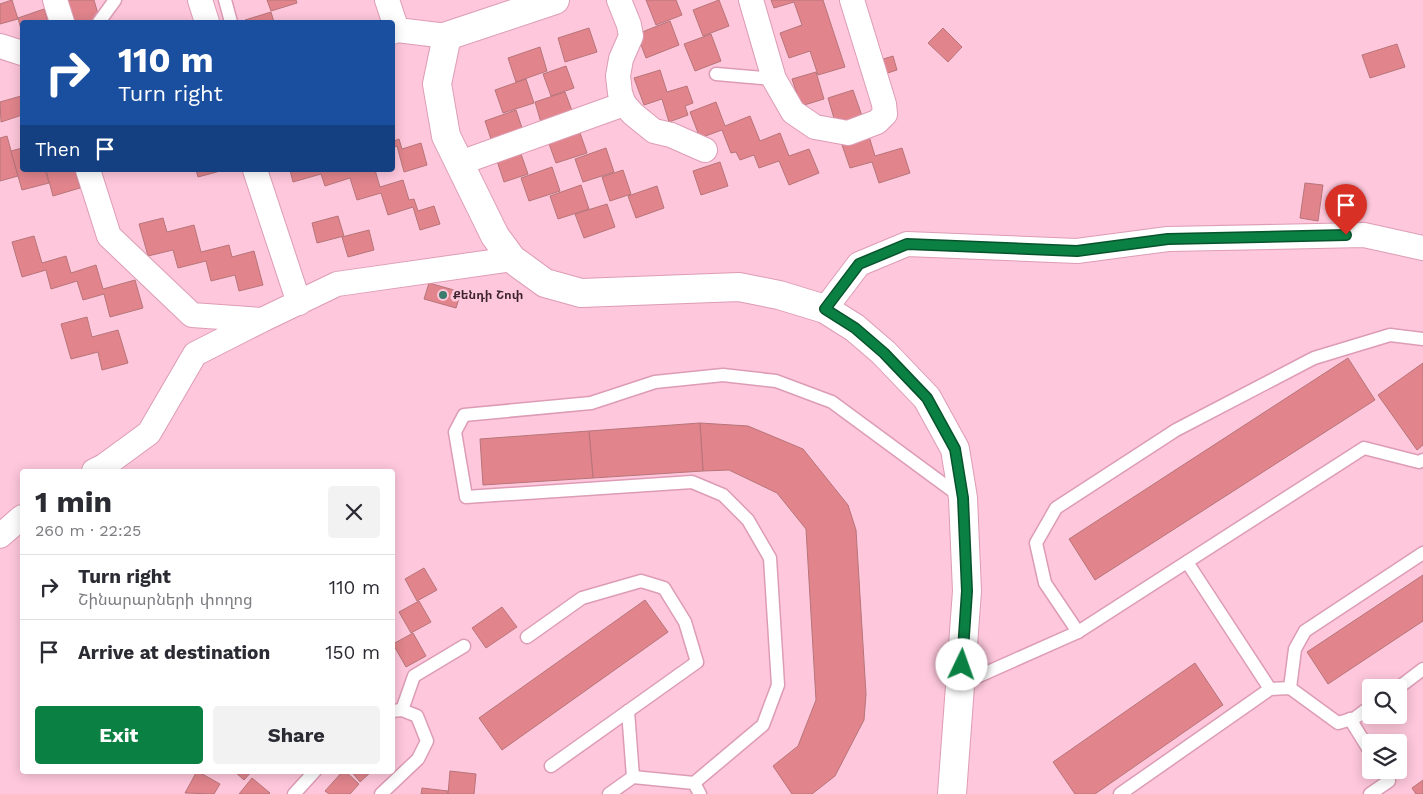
<!DOCTYPE html>
<html lang="en">
<head>
<meta charset="utf-8">
<style>
	body { margin:0; font-family:"Work Sans","Noto Sans Armenian",sans-serif; background:#f2f2f3; color:#2b2b33; height:100vh; display:flex; flex-direction:column; font-size:19px; white-space:nowrap }
	* { box-sizing:border-box; margin:0 }
	p { font-size:16px; color:#7c7c81 }
	.icon { flex:none; width:28px; height:28px; fill:none; stroke:currentColor; stroke-width:2; stroke-linecap:round; stroke-linejoin:round }
	.map { position:relative; flex:1; overflow:hidden }
	.sheet { position:absolute; left:20px; top:469px; width:375px; height:305px; display:flex; flex-direction:column; background:#fff; border-radius:5px; box-shadow:0 2px 12px #0003 }
	.sheet>* { flex:none }
	.banner { position:absolute; left:20px; top:20px; width:375px; height:152px; border-radius:5px; box-shadow:0 2px 12px #0003; background:#1a4fa0; color:#fff; overflow:hidden }
	.tools { position:absolute; left:1362px; top:679px; display:grid; gap:10px }
	.tools a { display:grid; place-items:center; width:45px; height:45px; border-radius:5px; background:#fff; box-shadow:0 2px 12px #0003; font-size:25px }
	.pin { position:absolute; display:grid; place-items:center; width:42px; height:42px; color:#fff; margin:-51px -21px; border-radius:50% 50% 50% 0; rotate:-45deg; box-shadow:0 0 5px #0007 }
	.pin .icon { rotate:45deg }
	.me { position:absolute; width:55px; margin:-28px; rotate:3deg; stroke-linejoin:round; filter:drop-shadow(0 0 4px #0008) }
	.turn { display:flex; align-items:center; gap:18px; height:105px; padding:0 15px; font-size:22px }
	.turn .icon { width:65px; height:65px; stroke-width:2.5 }
	.turn b { display:block; font-size:35px; line-height:42px }
	.then { display:flex; align-items:center; height:48px; padding:0 15px; background:#0003; gap:10px; font-size:19px }
	.round { display:grid; place-items:center; flex:none; width:52px; height:52px; border-radius:5px; background:#f2f2f3 }
	.overview { display:flex; align-items:center; justify-content:space-between; height:85px; padding:0 15px }
	h1 { font-size:30px; font-weight:700; line-height:38px }
	.primary-button { display:flex; gap:10px; margin-top:auto; padding:10px 15px }
	.primary-button a { flex:1; height:58px; border-radius:5px; background:#0b8043; color:#fff; font-size:20px; font-weight:700; line-height:58px; text-align:center }
	.primary-button a+a { background:#f2f2f3; color:#2b2b33 }
	ul { padding:0; list-style:none }
	li { display:flex; align-items:center; gap:15px; height:65px; padding:0 15px; border-top:1px solid #e1e1e2 }
	li div { flex:1 }
	li b { display:block; font-size:19px }
	li em { font-style:normal }
	.map>svg:first-child { display:block }
	.building { fill:#e1848c; stroke:#b7757a }
	.lines { fill:none; stroke-linecap:round; stroke-linejoin:round }
	.lane-casing { stroke:#dd9cb5; stroke-width:15 }
	.street-casing { stroke:#dd9cb5; stroke-width:26 }
	.secondary-casing { stroke:#dd9cb5; stroke-width:30 }
	.lane { stroke:#fff; stroke-width:12 }
	.street { stroke:#fff; stroke-width:24 }
	.secondary { stroke:#fff; stroke-width:28 }
	.route-casing { stroke:#07532c; stroke-width:12 }
	.route { stroke:#0b8043; stroke-width:9 }
	.poi-dot { fill:#3b7c6c; stroke:#fec7db; stroke-width:2 }
	.labels { text-anchor:middle; stroke-width:5; stroke-linejoin:round; paint-order:stroke }
	.poi-label { font-size:12px; font-weight:bold; fill:#3d232d; stroke:#fec7db; text-anchor:start }
</style>
</head>
<body>
<div class="map">
<svg width="1423" height="794" viewBox="0 0 1423 794">
	<rect width="100%" height="100%" fill="#fec7db"/>
	<g class="building">
		<polygon points="12,0 18,19 0,24 0,4"/>
		<polygon points="65,0 94,0 100,21 71,22"/>
		<polygon points="267,0 296,0 297,3 271,11"/>
		<polygon points="646,0 676,0 682,15 656,25"/>
		<polygon points="719,0 729,26 703,36 693,10"/>
		<polygon points="771,0 823,0 845,67 818,75 810,51 789,58 780,33 802,25 794,2 774,8"/>
		<polygon points="44,9 48,22 22,22 22,33 18,18"/>
		<polygon points="271,12 274,22 246,22 245,20"/>
		<polygon points="670,21 679,45 646,58 637,34"/>
		<polygon points="589,28 597,52 565,62 558,38"/>
		<polygon points="943,28 962,47 948,62 928,43"/>
		<polygon points="711,34 721,61 695,71 684,44"/>
		<polygon points="1397,44 1405,67 1370,78 1362,55"/>
		<polygon points="540,47 547,71 516,82 508,58"/>
		<polygon points="893,56 897,70 878,76 874,62"/>
		<polygon points="566,66 574,88 551,96 543,74"/>
		<polygon points="660,70 667,92 687,86 693,103 685,106 688,115 669,122 662,99 644,105 634,78"/>
		<polygon points="816,72 824,99 801,106 792,79"/>
		<polygon points="526,79 534,103 503,113 495,90"/>
		<polygon points="853,90 862,116 836,125 828,98"/>
		<polygon points="565,92 574,116 542,126 535,102"/>
		<polygon points="21,96 22,115 1,122 0,102"/>
		<polygon points="716,102 725,126 750,116 760,141 780,133 789,156 809,149 819,173 789,185 779,161 759,168 754,155 740,160 736,152 731,153 722,130 700,138 690,112"/>
		<polygon points="516,110 524,134 493,145 485,121"/>
		<polygon points="579,130 587,153 556,163 548,141"/>
		<polygon points="868,133 875,156 902,148 910,173 879,183 872,162 850,168 841,142"/>
		<polygon points="392,135 394,141 399,139 402,149 421,143 427,165 404,172 397,146 392,148"/>
		<polygon points="7,136 18,176 0,181 0,138"/>
		<polygon points="22,148 22,170 45,170 49,183 22,190 11,151"/>
		<polygon points="606,148 614,172 583,182 575,159"/>
		<polygon points="520,151 528,174 504,182 496,158"/>
		<polygon points="720,162 728,186 701,195 693,171"/>
		<polygon points="552,167 560,191 529,201 521,178"/>
		<polygon points="46,170 75,170 80,188 53,196"/>
		<polygon points="196,170 224,170 198,177"/>
		<polygon points="290,170 375,170 380,187 403,180 409,200 414,199 418,211 434,206 440,224 420,230 413,207 388,215 381,193 357,200 350,178 325,186 321,174 293,182"/>
		<polygon points="623,170 631,194 610,201 602,177"/>
		<polygon points="1305,183 1323,185 1318,221 1300,218"/>
		<polygon points="581,185 589,209 558,219 550,196"/>
		<polygon points="657,186 664,208 636,218 628,196"/>
		<polygon points="607,204 615,227 584,238 575,214"/>
		<polygon points="338,216 344,236 317,243 312,223"/>
		<polygon points="163,218 167,232 194,225 201,252 229,245 232,257 254,251 263,285 239,291 235,275 211,281 206,261 178,268 173,250 148,256 139,224"/>
		<polygon points="369,230 374,250 348,257 342,237"/>
		<polygon points="34,236 42,263 66,256 71,273 96,265 103,289 135,280 143,308 110,317 104,294 83,300 77,281 51,289 46,270 22,277 12,242"/>
		<polygon points="429,283 461,292 456,308 424,299"/>
		<polygon points="87,317 92,337 118,330 128,363 102,370 98,352 71,359 61,324"/>
		<polygon points="1348,358 1375,400 1095,580 1069,539"/>
		<polygon points="1423,363 1423,445 1417,450 1378,395"/>
		<polygon points="700,423 748,426 803,449 848,505 856,530 866,694 864,720 835,776 812,794 792,794 773,766 798,746 816,700 806,529 777,493 729,470 703,471"/>
		<polygon points="700,423 703,471 593,478 589,431"/>
		<polygon points="589,431 593,478 483,485 480,439"/>
		<polygon points="424,568 437,590 417,601 405,579"/>
		<polygon points="1423,575 1423,621 1328,684 1307,652"/>
		<polygon points="645,600 668,632 502,750 479,718"/>
		<polygon points="419,601 431,622 411,633 399,612"/>
		<polygon points="502,607 517,627 486,648 472,628"/>
		<polygon points="413,633 426,656 406,667 393,644"/>
		<polygon points="1195,663 1223,705 1095,794 1075,794 1053,762"/>
		<polygon points="197,771 220,784 214,794 185,793"/>
		<polygon points="234,771 252,771 244,780"/>
		<polygon points="343,771 345,771 359,784 350,794 329,794 325,791"/>
		<polygon points="351,771 372,771 360,782"/>
		<polygon points="450,771 476,774 474,794 448,794"/>
		<polygon points="252,778 270,793 269,794 239,794"/>
		<polygon points="1423,780 1423,794 1416,794 1412,788"/>
		<polygon points="422,788 448,791 447,794 421,794"/>
	</g>
	<g class="lines">
		<g class="lane-casing">
			<g id="lane">
				<polyline points="225,0 231,22"/>
				<polyline points="99,22 115,0"/>
				<polyline points="716,74 774,79"/>
				<polyline points="1187,562 1270,689"/>
				<polyline points="1078,632 1045,583 1036,543 1056,508 1176,430 1314,358 1390,335 1423,339"/>
				<polyline points="527,637 582,598 641,581 664,588 685,622 697,662 551,766"/>
				<polyline points="961,684 1078,632 1364,448 1419,462 1423,460"/>
				<polyline points="1290,688 1295,649 1305,631 1423,553"/>
				<polyline points="1398,688 1423,669"/>
				<polyline points="402,710 414,676 464,646"/>
				<polyline points="628,711 633,777"/>
				<polyline points="1350,719 1371,753"/>
				<polyline points="694,783 763,725 778,685 770,558 748,520 723,495 692,482 466,497 455,432 464,415 591,403 655,382 723,375 776,381 832,402 961,497"/>
				<polyline points="294,794 315,771"/>
				<polyline points="381,794 418,759 427,741 417,716 402,710 392,711"/>
				<polyline points="609,794 633,777 694,783 700,794"/>
				<polyline points="1120,794 1270,689 1290,688 1338,723 1355,718 1371,706"/>
				<polyline points="1370,794 1389,781 1382,770"/>
			</g>
		</g>
		<g class="street-casing">
			<g id="street">
				<polyline points="55,0 62,22"/>
				<polyline points="200,0 207,22"/>
				<polyline points="387,0 397,30"/>
				<polyline points="619,0 629,25 631,36 621,59 618,76 620,93 624,104 633,114 654,131 671,135 705,150"/>
				<polyline points="751,0 774,79 793,112 815,127 848,133 877,122 885,114 884,104 852,0"/>
				<polyline points="392,32 397,30 447,36"/>
				<polyline points="0,46 22,53"/>
				<polyline points="460,163 624,104"/>
				<polyline points="88,170 109,236 192,315 262,320 337,284 512,259"/>
				<polyline points="255,170 299,303"/>
				<polyline points="825,309 859,264 907,244 1077,251 1168,239 1364,235 1423,248"/>
				<polyline points="94,471 104,466 149,433 195,354 262,320"/>
				<polyline points="0,536 22,517"/>
			</g>
		</g>
		<g class="secondary-casing">
			<polyline id="secondary" points="555,0 447,36 437,84 446,136 495,236 512,259 545,283 581,293 739,287 779,295 825,309 855,328 884,353 927,398 955,449 963,498 967,591 952,794"/>
		</g>
		<use href="#lane" class="lane"/>
		<use href="#street" class="street"/>
		<use href="#secondary" class="secondary"/>
	</g>
	<g class="lines">
		<g class="route-casing">
			<polyline id="route" points="962,665 967,591 963,498 955,449 927,398 884,353 855,328 825,309 859,264 907,244 1077,251 1168,239 1346,235"/>
		</g>
		<use href="#route" class="route"/>
	</g>
	<circle class="poi-dot" cx="443" cy="295" r="5"/>
	<g class="labels">
		<g class="poi-label">
			<text x="453" y="299">Քենդի Շոփ</text>
		</g>
	</g>
</svg>
<div class="tools">
<a><svg class="icon" aria-label="search" viewBox="0 0 24 24"><circle cx="10" cy="10" r="6"/><path d="M15 15l6 6"/></svg></a>
<a><svg class="icon" aria-label="layers" viewBox="0 0 24 24"><path d="M12 4l9 5-9 5-9-5zM3 14l9 5 9-5"/></svg></a>
</div>
<div class="pin" style="left:1346px;top:235px;background:#d93025"><svg class="icon" aria-label="arrive" viewBox="0 0 24 24"><path d="M6 21V4h12l-3 4 3 4H6"/></svg></div>
<svg class="me" style="left:962px;top:665px" viewBox="-20 -20 40 40"><circle r="19" fill="#fff"/><path d="M0-13L10 11 0 6-10 11z" fill="#0b8043"/></svg>
<div class="banner">
<div class="turn"><svg class="icon" aria-label="right" viewBox="0 0 24 24"><path d="M7 20v-9h11M14 6l5 5-5 5"/></svg><div><b>110 m</b>Turn right</div></div>
<div class="then">Then<svg class="icon" aria-label="arrive" viewBox="0 0 24 24"><path d="M6 21V4h12l-3 4 3 4H6"/></svg></div>
</div>
<section class="sheet">
<div class="overview"><div><h1>1 min</h1><p>260 m · 22:25</p></div><a class="round"><svg class="icon" aria-label="close" viewBox="0 0 24 24"><path d="M6 6l12 12M18 6L6 18"/></svg></a></div>
<ul>
<li><svg class="icon" aria-label="right" viewBox="0 0 24 24"><path d="M7 20v-9h11M14 6l5 5-5 5"/></svg><div><b>Turn right</b><p>Շինարարների փողոց</p></div><em>110 m</em></li>
<li><svg class="icon" aria-label="arrive" viewBox="0 0 24 24"><path d="M6 21V4h12l-3 4 3 4H6"/></svg><div><b>Arrive at destination</b></div><em>150 m</em></li>
</ul>
<div class="primary-button"><a>Exit</a><a>Share</a></div>
</section>
</div>
</body>
</html>
